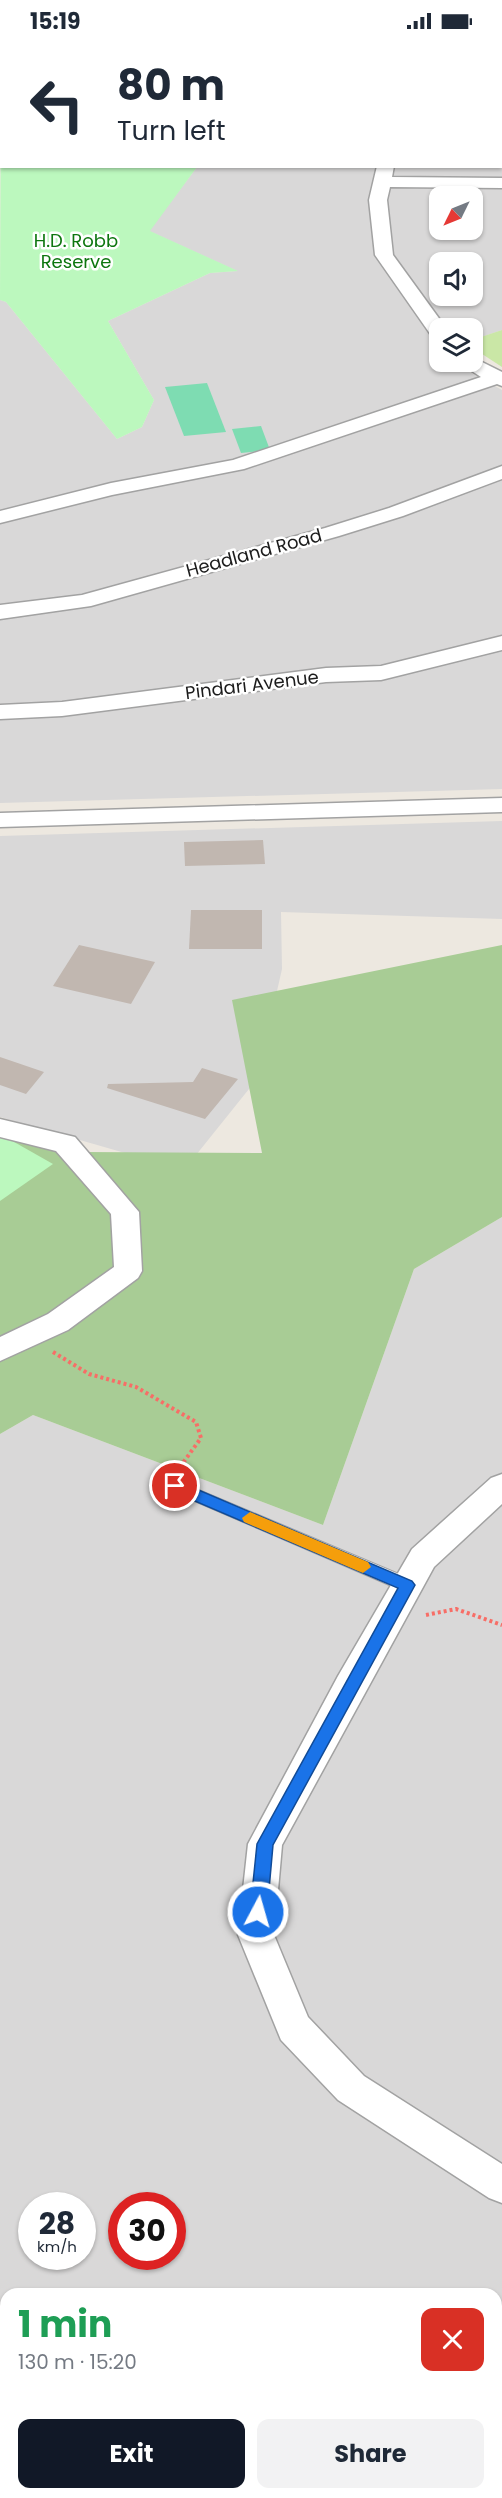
<!DOCTYPE html>
<html lang="en">
<head>
<meta charset="utf-8">
<style>
	body { margin:0; font-family:Poppins,sans-serif; background:#f2f2f3; color:#1f2937; height:100vh; display:flex; flex-direction:column; font-size:22px; white-space:nowrap }
	* { box-sizing:border-box; margin:0 }
	p { font-size:20px; color:#747a83 }
	.icon { flex:none; width:33px; height:33px; fill:none; stroke:currentColor; stroke-width:2; stroke-linecap:round; stroke-linejoin:round }
	.map { position:relative; flex:1; overflow:hidden }
	.side { position:absolute; left:0px; top:2246px; width:502px; height:212px; display:flex; flex-direction:column; background:#fff; border-radius:18px 18px 0 0; box-shadow:0 2px 4px #0004 }
	.side>* { flex:none }
	.top-card { position:absolute; left:0px; top:0px; width:502px; height:126px; box-shadow:0 2px 4px #0004; background:#fff; color:#1f2937; overflow:hidden }
	.needle { width:39px; rotate:227deg }
	.buttons { position:absolute; left:429px; top:144px; display:grid; gap:12px }
	.buttons a { display:grid; place-items:center; width:54px; height:54px; border-radius:12px; background:#fff; box-shadow:0 2px 4px #0004; font-size:30px }
	.speed { position:absolute; left:18px; top:2150px; display:flex; gap:12px; font-size:30px; font-weight:700; text-align:center }
	.speed>* { display:grid; place-content:center; width:78px; height:78px; border-radius:50%; background:#fff; box-shadow:0 2px 4px #0004; line-height:1 }
	.speed small { font-size:15px; font-weight:400 }
	.speed .limit { border:9px solid #d22; background:#fff; color:#111 }
	.pin { position:absolute; display:grid; place-items:center; width:51px; height:51px; color:#fff; margin:-26px; border:3px solid #fff; border-radius:50%; box-shadow:0 2px 6px #0007 }
	.me { position:absolute; width:66px; margin:-33px; rotate:6deg; stroke-linejoin:round; filter:drop-shadow(0 0 4px #0008) }
	.turn { display:flex; align-items:center; gap:21px; height:126px; padding:0 18px; font-size:27px }
	.turn .icon { width:78px; height:78px; stroke-width:2.5 }
	.turn b { display:block; font-size:42px; line-height:51px }
	.round { display:grid; place-items:center; flex:none; width:63px; height:63px; border-radius:12px; background:#f2f2f3 }
	.head { display:flex; align-items:center; justify-content:space-between; height:102px; padding:0 18px }
	h1 { font-size:36px; font-weight:700; line-height:45px; color:#1e9e55 }
	.primary-button { display:flex; gap:12px; margin-top:auto; padding:12px 18px }
	.primary-button a { flex:1; height:69px; border-radius:12px; background:#111827; color:#fff; font-size:24px; font-weight:700; line-height:69px; text-align:center }
	.primary-button a+a { background:#f2f2f3; color:#1f2937 }
	.status { display:flex; justify-content:space-between; align-items:center; height:42px; padding:0 30px; background:#fff; direction:ltr }
	.status svg { height:16px; fill:currentColor }
	.map>svg:first-child { display:block }
	.residential { fill:#d9d8d8; fill-rule:evenodd }
	.grass { fill:#cae7a6 }
	.forest { fill:#a8cc95 }
	.park { fill:#bcf8be }
	.pitch { fill:#7edcb2 }
	.building { fill:#c1b7b0 }
	.lines { fill:none; stroke-linecap:round; stroke-linejoin:round }
	.service-casing { stroke:#a2a2a2; stroke-width:2 }
	.minor-casing { stroke:#a2a2a2; stroke-width:3 }
	.path-far1 { stroke:#f76e67; stroke-width:2; stroke-dasharray:2 2; stroke-linecap:butt }
	.path { stroke:#f76e67; stroke-width:4; stroke-dasharray:3 3; stroke-linecap:butt }
	.service { fill:#fff; fill-rule:evenodd }
	.minor { fill:#fff; fill-rule:evenodd }
	.route { fill:#1a73e8; stroke:#114b97; stroke-width:1.5 }
	.slow { fill:#f59e0b }
	.labels { text-anchor:middle; stroke-width:5; stroke-linejoin:round; paint-order:stroke }
	.far-park-label { font-size:18px; fill:#0d760f; stroke:#fff }
	.far-street-label { font-size:18px; fill:#1b1b1b; stroke:#fff }
</style>
</head>
<body>
<div class="status"><b>15:19</b><svg viewBox="0 0 49 12"><path d="M0 12V9h3v3zM5 12V6h3v6zM10 12V3h3v9zM15 12V0h3v12zM26 1h20v11H26zM47 4h2v5h-2z"/></svg></div>
<div class="map">
<svg width="502" height="2456" viewBox="0 0 502 2456">
	<rect width="100%" height="100%" fill="#ede8e0"/>
	<g class="residential">
		<path d="M289,0H502V288L473,298L472,286H440L439,306L436,307L439,310L440,320H452L502,348V747L0,761V258L6,260L117,397L142,385L154,358L108,279L210,231L237,229L149,189L197,125L501,124V2ZM440,154H472V188H440ZM440,220H472V254H440Z"/>
		<polygon points="502,779 502,877 281,870 282,927 257,1037 184,1128 0,1075 0,794"/>
		<path d="M502,1175V2456H0V1392L33,1373L323,1483L414,1227ZM32,2163H82V2214H32ZM122,2163H172V2214H122ZM6,2252H496V2451H6Z"/>
	</g>
	<polygon class="grass" points="502,288 502,325 473,306 472,298"/>
	<polygon class="forest" points="502,903 502,1175 414,1227 323,1483 33,1373 0,1392 0,1092 82,1110 262,1111 232,958"/>
	<g class="park">
		<polygon points="31,0 289,0 29,1"/>
		<polygon points="1,18 2,124 197,125 150,189 238,229 210,231 108,279 154,358 142,385 117,397 6,260 0,258"/>
		<polygon points="0,1092 53,1122 0,1159"/>
	</g>
	<g class="pitch">
		<polygon points="207,341 226,390 184,394 165,345"/>
		<polygon points="261,384 270,408 241,411 232,387"/>
	</g>
	<g class="building">
		<polygon points="263,798 265,822 185,824 184,800"/>
		<polygon points="191,868 262,868 262,907 189,907"/>
		<polygon points="79,903 155,920 131,962 53,944"/>
		<polygon points="0,1015 44,1030 26,1052 0,1043"/>
		<polygon points="202,1026 238,1037 205,1077 107,1046 108,1042 193,1040"/>
	</g>
	<g class="lines">
		<g class="service-casing">
			<polygon id="service" points="175,1438 413,1538 415,1543 413,1548 407,1550 401,1548 169,1448 167,1444 169,1440"/>
		</g>
		<g class="minor-casing">
			<g id="minor">
				<polygon points="424,0 440,0 423,2"/>
				<rect x="501" y="53" width="1" height="10"/>
				<polygon points="377,124 394,124 392,135 502,136 502,146 390,145 387,158 393,213 446,286 440,286 440,298 433,296 375,213 369,158"/>
				<polygon points="472,315 502,330 502,344 497,342 244,427 112,453 0,481 0,469 111,441 233,418 481,335 458,320 472,320"/>
				<polygon points="502,424 502,437 403,474 339,494 91,564 0,577 0,563 82,553 325,486 389,466"/>
				<polygon points="502,594 502,608 381,638 326,640 62,674 0,677 0,663 62,660 326,626 381,624"/>
				<polygon points="502,756 502,770 0,785 0,771"/>
				<polygon points="0,1077 75,1095 139,1170 142,1229 138,1236 68,1288 0,1319 0,1295 48,1272 114,1225 111,1172 56,1109 0,1095"/>
				<polygon points="502,1432 502,1462 434,1525 282,1803 274,1893 308,1975 364,2034 502,2122 502,2161 489,2156 338,2058 281,1998 238,1893 248,1802 338,1634 412,1507 491,1436"/>
			</g>
		</g>
		<polyline class="path-far1" points="120,2 122,0"/>
		<g class="path">
			<polyline points="53,1310 89,1332 136,1345 196,1380 201,1396 180,1425"/>
			<polyline points="426,1573 456,1567 502,1583"/>
		</g>
		<use href="#service" class="service"/>
		<use href="#minor" class="minor"/>
	</g>
	<polygon class="route" points="175,1438 412,1539 415,1543 273,1803 267,1870 264,1876 258,1878 252,1876 250,1870 257,1802 398,1546 169,1448 167,1444"/>
	<polygon class="slow" points="250,1470 368,1520 371,1525 363,1531 358,1529 244,1480 242,1476"/>
	<g class="labels">
		<g class="far-park-label">
			<text x="76" y="205">H.D. Robb<tspan x="76" dy="21">Reserve</tspan></text>
		</g>
		<g class="far-street-label">
			<text transform="translate(254 511) rotate(-15)" y="6">Headland Road</text>
			<text transform="translate(252 643) rotate(-7)" y="6">Pindari Avenue</text>
		</g>
	</g>
</svg>
<div class="buttons">
<a><svg class="needle" viewBox="-14 -14 28 28"><path d="M0-13l5 13h-10z" fill="#e53935"/><path d="M0 13l5-13h-10z" fill="#747a83"/></svg></a>
<a><svg class="icon" aria-label="sound" viewBox="0 0 24 24"><path d="M4 9h4l5-4v14l-5-4H4zM17 9q2 3 0 6"/></svg></a>
<a><svg class="icon" aria-label="layers" viewBox="0 0 24 24"><path d="M12 4l9 5-9 5-9-5zM3 14l9 5 9-5"/></svg></a>
</div>
<div class="speed"><div>28<small>km/h</small></div><div class="limit">30</div></div>
<div class="pin" style="left:175px;top:1444px;background:#d93025"><svg class="icon" aria-label="arrive" viewBox="0 0 24 24"><path d="M6 21V4h12l-3 4 3 4H6"/></svg></div>
<svg class="me" style="left:258px;top:1870px" viewBox="-20 -20 40 40"><circle r="17" fill="#1a73e8" stroke="#fff" stroke-width="3"/><path d="M0-11L8 9 0 5-8 9z" fill="#fff"/></svg>
<div class="top-card">
<div class="turn"><svg class="icon" aria-label="left" viewBox="0 0 24 24"><path d="M17 20v-9H6M10 6l-5 5 5 5"/></svg><div><b>80 m</b>Turn left</div></div>
</div>
<section class="side">
<div class="head"><div><h1>1 min</h1><p>130 m · 15:20</p></div><a class="round" style="background:#d93025;color:#fff"><svg class="icon" aria-label="close" viewBox="0 0 24 24"><path d="M6 6l12 12M18 6L6 18"/></svg></a></div>
<div class="primary-button"><a>Exit</a><a>Share</a></div>
</section>
</div>
</body>
</html>
